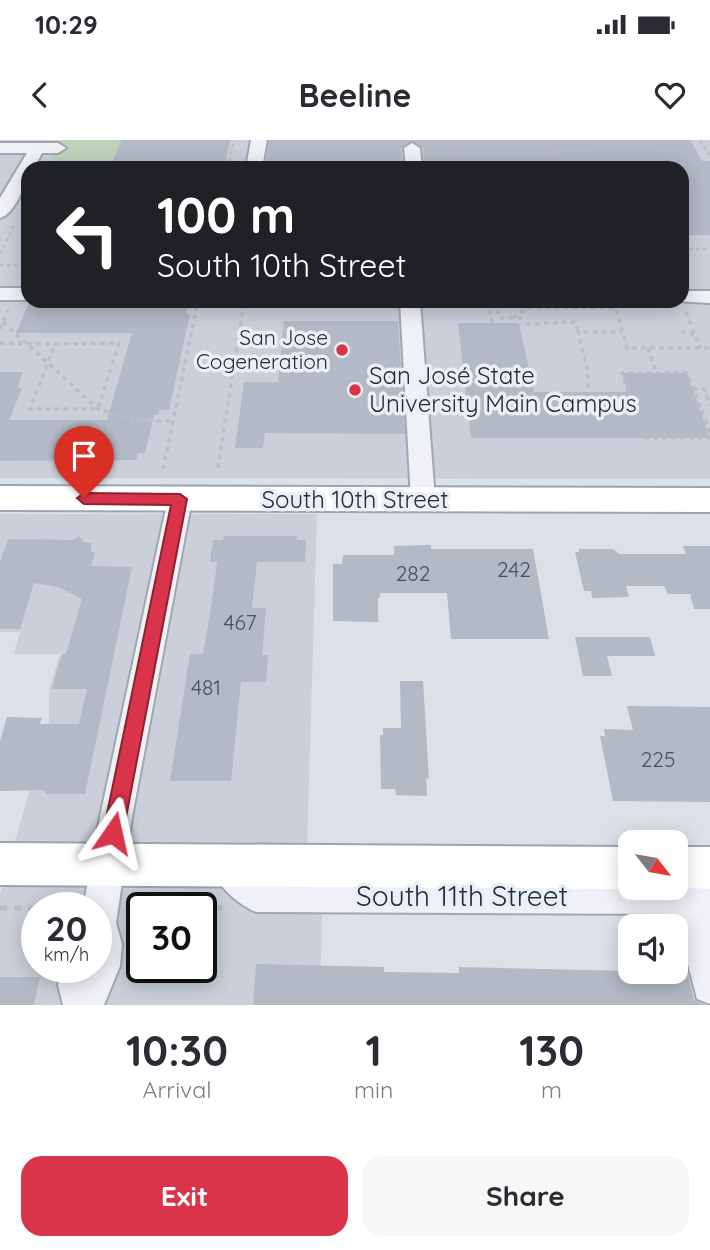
<!DOCTYPE html>
<html lang="en">
<head>
<meta charset="utf-8">
<style>
	body { margin:0; font-family:Quicksand,sans-serif; background:#f7f7f7; color:#2b2b33; height:100vh; display:flex; flex-direction:column; font-size:26px; white-space:nowrap }
	* { box-sizing:border-box; margin:0 }
	p { font-size:23px; color:#7c7c81 }
	.icon { flex:none; width:38px; height:38px; fill:none; stroke:currentColor; stroke-width:2; stroke-linecap:round; stroke-linejoin:round }
	.map { position:relative; height:865px; overflow:hidden }
	.details { display:flex; flex-direction:column; background:#fff; flex:1 }
	.details>* { flex:none }
	.hud { position:absolute; left:21px; top:21px; width:668px; height:147px; border-radius:21px; box-shadow:0 4px 18px #0003; background:#202124; color:#fff; overflow:hidden }
	.needle { width:46px; rotate:121deg }
	.fabs { position:absolute; left:618px; top:690px; display:grid; gap:14px }
	.fabs a { display:grid; place-items:center; width:70px; height:70px; border-radius:14px; background:#fff; box-shadow:0 4px 18px #0003; font-size:35px }
	.speed { position:absolute; left:21px; top:752px; display:flex; gap:14px; font-size:35px; font-weight:700; text-align:center }
	.speed>* { display:grid; place-content:center; width:91px; height:91px; border-radius:50%; background:#fff; box-shadow:0 4px 18px #0003; line-height:1 }
	.speed small { font-size:18px; font-weight:400 }
	.speed .limit { border:4px solid #111; border-radius:10px; background:#fff; color:#111 }
	.pin { position:absolute; display:grid; place-items:center; width:60px; height:60px; color:#fff; margin:-72px -30px; border-radius:50% 50% 50% 0; rotate:-45deg; box-shadow:0 0 7px #0007 }
	.pin .icon { rotate:45deg }
	.me { position:absolute; width:77px; margin:-38px; rotate:11deg; stroke-linejoin:round; filter:drop-shadow(0 0 5px #0008) }
	.turn { display:flex; align-items:center; gap:24px; height:147px; padding:0 21px; font-size:32px }
	.turn .icon { width:91px; height:91px; stroke-width:2.5 }
	.turn b { display:block; font-size:49px; line-height:60px }
	.eta { display:flex; justify-content:space-evenly; align-items:center; height:119px; text-align:center }
	.eta b { font-size:42px; font-weight:700; line-height:49px }
	.primary-button { display:flex; gap:14px; margin-top:auto; padding:14px 21px }
	.primary-button a { flex:1; height:80px; border-radius:21px; background:#d93449; color:#fff; font-size:28px; font-weight:700; line-height:80px; text-align:center }
	.primary-button a+a { background:#f7f7f7; color:#2b2b33 }
	.status { display:flex; justify-content:space-between; align-items:center; height:49px; padding:0 35px; background:#fff; direction:ltr }
	.status svg { height:19px; fill:currentColor }
	header { display:flex; justify-content:space-between; align-items:center; height:91px; padding:0 21px; background:#fff; font-size:32px; font-weight:700 }
	.map>svg:first-child { display:block }
	.built { fill:#cacfda; fill-rule:evenodd }
	.green { fill:#c1d2bc }
	.building { fill:#b3b9c5 }
	.lines { fill:none; stroke-linecap:round; stroke-linejoin:round }
	.minor-casing { stroke:#a1a7b1; stroke-width:4 }
	.major-casing { stroke:#9aa4b4; stroke-width:4 }
	.path-far2 { stroke:#babec6; stroke-width:2.5; stroke-dasharray:3.5 3.5; stroke-linecap:butt }
	.path-far1 { stroke:#babec6; stroke-width:3.5; stroke-dasharray:4.5 4.5; stroke-linecap:butt }
	.path { stroke:#babec6; stroke-width:5; stroke-dasharray:7 7; stroke-linecap:butt }
	.minor { fill:#eff1f6; fill-rule:evenodd }
	.major { fill:#fff; fill-rule:evenodd }
	.route { fill:#d93449; stroke:#8d222f; stroke-width:2 }
	.poi-dot { fill:#d93449; stroke:#ebeff5; stroke-width:2.5 }
	.labels { text-anchor:middle; stroke-width:7; stroke-linejoin:round; paint-order:stroke }
	.far-poi-label { font-size:21px; fill:#242d3f; stroke:#ebeff5; text-anchor:end }
	.number-label { font-size:21px; fill:#485060 }
	.poi-label { font-size:24px; fill:#242d3f; stroke:#ebeff5; text-anchor:start }
	.street-label { font-size:24px; fill:#242d3f; stroke:#ebeff5 }
	.near-street-label { font-size:28px; fill:#242d3f; stroke:#ebeff5 }
</style>
</head>
<body>
<div class="status"><b>10:29</b><svg viewBox="0 0 49 12"><path d="M0 12V9h3v3zM5 12V6h3v6zM10 12V3h3v9zM15 12V0h3v12zM26 1h20v11H26zM47 4h2v5h-2z"/></svg></div>
<header><svg class="icon" aria-label="back" viewBox="0 0 24 24"><path d="M15 5l-7 7 7 7"/></svg>Beeline<svg class="icon" aria-label="heart" viewBox="0 0 24 24"><path d="M12 20l-8-8c-3-5 5-10 8-4 3-6 11-1 8 4z"/></svg></header>
<div class="map">
<svg width="710" height="865" viewBox="0 0 710 865">
	<rect width="100%" height="100%" fill="#dce0e7"/>
	<g class="built">
		<path d="M0,0H710V339L0,338ZM28,28H682V161H28Z"/>
		<path d="M0,374H317L305,774H322L320,865H0V754L49,582V551L60,514H14L20,492H0ZM37,768H96V828H37ZM142,768H201V828H142Z"/>
	</g>
	<polygon class="green" points="62,0 230,0 224,28 48,28"/>
	<g class="building">
		<polygon points="122,0 230,0 224,28 195,28 197,22 111,24"/>
		<polygon points="269,0 690,0 702,21 710,21 710,95 682,95 682,28 425,28 423,8 413,1 401,8 403,28 265,28"/>
		<polygon points="56,161 189,161 186,174 190,174 169,270 159,270 158,275 154,275 145,313 138,313 136,320 0,321 0,232 23,232 17,248 22,248 9,280 107,280 132,193 16,193 29,163"/>
		<polygon points="284,181 398,181 405,294 265,293 263,308 235,308 244,242 278,242"/>
		<polygon points="458,183 519,183 534,252 628,252 622,233 687,233 710,298 471,298"/>
		<polygon points="79,396 84,402 91,403 91,411 95,413 91,426 132,427 85,654 46,654 43,650 0,651 0,601 7,577 42,578 40,584 79,584 87,549 52,549 60,519 63,514 66,514 82,459 58,447 34,443 20,489 0,489 0,422 8,399 73,400"/>
		<polygon points="224,396 297,396 296,400 306,400 305,422 257,422 252,468 266,468 262,515 268,515 266,542 241,542 231,641 170,641 190,514 203,514 211,468 217,422 210,422 213,400 223,400"/>
		<polygon points="431,405 431,409 533,409 549,499 451,499 447,453 380,453 380,458 378,458 378,482 333,481 333,424 342,424 343,415 394,415 394,406"/>
		<polygon points="683,406 710,406 710,469 694,469 690,454 668,454 664,446 626,446 629,457 592,458 591,451 584,451 575,412 579,412 579,409 613,409 619,414 686,414"/>
		<polygon points="575,497 650,497 655,516 607,516 612,536 583,536"/>
		<polygon points="400,541 423,541 429,639 426,638 427,656 396,655 395,649 381,649 380,595 383,595 383,588 401,588"/>
		<polygon points="627,566 710,567 710,662 613,661 600,596 605,596 604,589 633,590"/>
		<polygon points="256,824 384,827 384,832 459,833 459,827 630,831 687,830 694,860 705,865 253,865"/>
		<polygon points="0,837 40,837 34,865 0,865"/>
	</g>
	<g class="lines">
		<g class="minor-casing">
			<g id="minor">
				<polygon points="251,0 267,0 262,28 246,28"/>
				<path d="M0,3H58L66,8L58,13H42L34,28H28C28,42 14,75 0,78V58L27,13H0Z"/>
				<polygon points="412,3 420,8 422,28 406,28 404,8"/>
				<rect x="0" y="148" width="28" height="12"/>
				<polygon points="682,151 710,151 710,163 675,161 682,161"/>
				<polygon points="400,161 420,161 435,360 432,367 423,370 414,367 411,360"/>
				<polygon points="180,349 189,352 192,359 132,677 116,783 122,804 120,826 104,865 63,865 58,845 62,828 96,828 96,768 83,768 100,677 168,359 171,352"/>
				<path d="M227,710L239,715L263,738L630,739V747H676V740H710V864L697,859L675,774L256,772C237,764 218,746 210,727L215,715Z"/>
			</g>
		</g>
		<g class="major-casing">
			<g id="major">
				<polygon points="0,346 710,348 710,372 0,370"/>
				<polygon points="0,703 630,707 630,747 635,747 630,749 0,745"/>
				<polygon points="676,707 710,707 710,749 671,747 676,747"/>
			</g>
		</g>
		<g class="path-far2">
			<polyline points="554,0 563,28"/>
			<polyline points="700,0 710,16"/>
			<polyline points="463,5 465,14"/>
			<polyline points="557,10 592,9"/>
			<polyline points="430,14 558,14"/>
			<polyline points="228,28 234,0"/>
			<polyline points="682,109 710,109"/>
			<polyline points="0,114 15,83"/>
			<polyline points="0,125 28,126 23,137"/>
		</g>
		<g class="path-far1">
			<polyline points="488,161 492,183"/>
			<polyline points="496,161 499,178 522,178"/>
			<polyline points="614,161 627,208 710,208"/>
			<polyline points="686,172 700,208"/>
			<polyline points="513,178 527,168 616,168"/>
			<polyline points="3,182 98,269 135,280 174,281"/>
			<polyline points="526,184 575,182 578,192"/>
			<polyline points="0,189 8,170"/>
			<polyline points="681,191 694,195"/>
			<polyline points="0,203 55,204"/>
			<polygon points="119,203 98,269 30,269 55,204"/>
			<polyline points="648,208 656,233"/>
			<polyline points="588,248 587,228 578,192 622,192"/>
			<polyline points="693,249 704,249 710,265"/>
			<polyline points="710,292 687,233 622,233 643,298 710,298"/>
			<polyline points="218,328 244,161"/>
			<polyline points="163,329 198,161"/>
		</g>
		<g class="path">
			<polyline points="128,767 148,768"/>
			<polyline points="0,768 74,768"/>
			<polyline points="201,769 228,767"/>
		</g>
		<use href="#minor" class="minor"/>
		<use href="#major" class="major"/>
	</g>
	<polygon class="route" points="84,353 180,354 187,359 123,693 120,700 113,703 106,700 103,693 171,365 84,364 77,358"/>
	<g class="poi-dot">
		<circle cx="342" cy="210" r="7"/>
		<circle cx="355" cy="250" r="7"/>
	</g>
	<g class="labels">
		<g class="far-poi-label">
			<text x="328" y="205">San Jose<tspan x="328" dy="24">Cogeneration</tspan></text>
		</g>
		<g class="number-label">
			<text x="514" y="437">242</text>
			<text x="413" y="441">282</text>
			<text x="240" y="490">467</text>
			<text x="206" y="555">481</text>
			<text x="658" y="627">225</text>
		</g>
		<g class="poi-label">
			<text x="369" y="244">San José State<tspan x="369" dy="28">University Main Campus</tspan></text>
		</g>
		<g class="street-label">
			<text x="355" y="368">South 10th Street</text>
		</g>
		<g class="near-street-label">
			<text x="462" y="766">South 11th Street</text>
		</g>
	</g>
</svg>
<div class="fabs">
<a><svg class="needle" viewBox="-14 -14 28 28"><path d="M0-13l5 13h-10z" fill="#e53935"/><path d="M0 13l5-13h-10z" fill="#7c7c81"/></svg></a>
<a><svg class="icon" aria-label="sound" viewBox="0 0 24 24"><path d="M4 9h4l5-4v14l-5-4H4zM17 9q2 3 0 6"/></svg></a>
</div>
<div class="speed"><div>20<small>km/h</small></div><div class="limit">30</div></div>
<div class="pin" style="left:84px;top:358px;background:#d93025"><svg class="icon" aria-label="arrive" viewBox="0 0 24 24"><path d="M6 21V4h12l-3 4 3 4H6"/></svg></div>
<svg class="me" style="left:113px;top:693px" viewBox="-20 -20 40 40"><path d="M0-17L14 15 0 8-14 15z" fill="#d93449" stroke="#fff" stroke-width="4"/></svg>
<div class="hud">
<div class="turn"><svg class="icon" aria-label="left" viewBox="0 0 24 24"><path d="M17 20v-9H6M10 6l-5 5 5 5"/></svg><div><b>100 m</b>South 10th Street</div></div>
</div>
</div>
<section class="details">
<div class="eta">
<div><b>10:30</b><p>Arrival</p></div>
<div><b>1</b><p>min</p></div>
<div><b>130</b><p>m</p></div>
</div>
<div class="primary-button"><a>Exit</a><a>Share</a></div>
</section>
</body>
</html>
